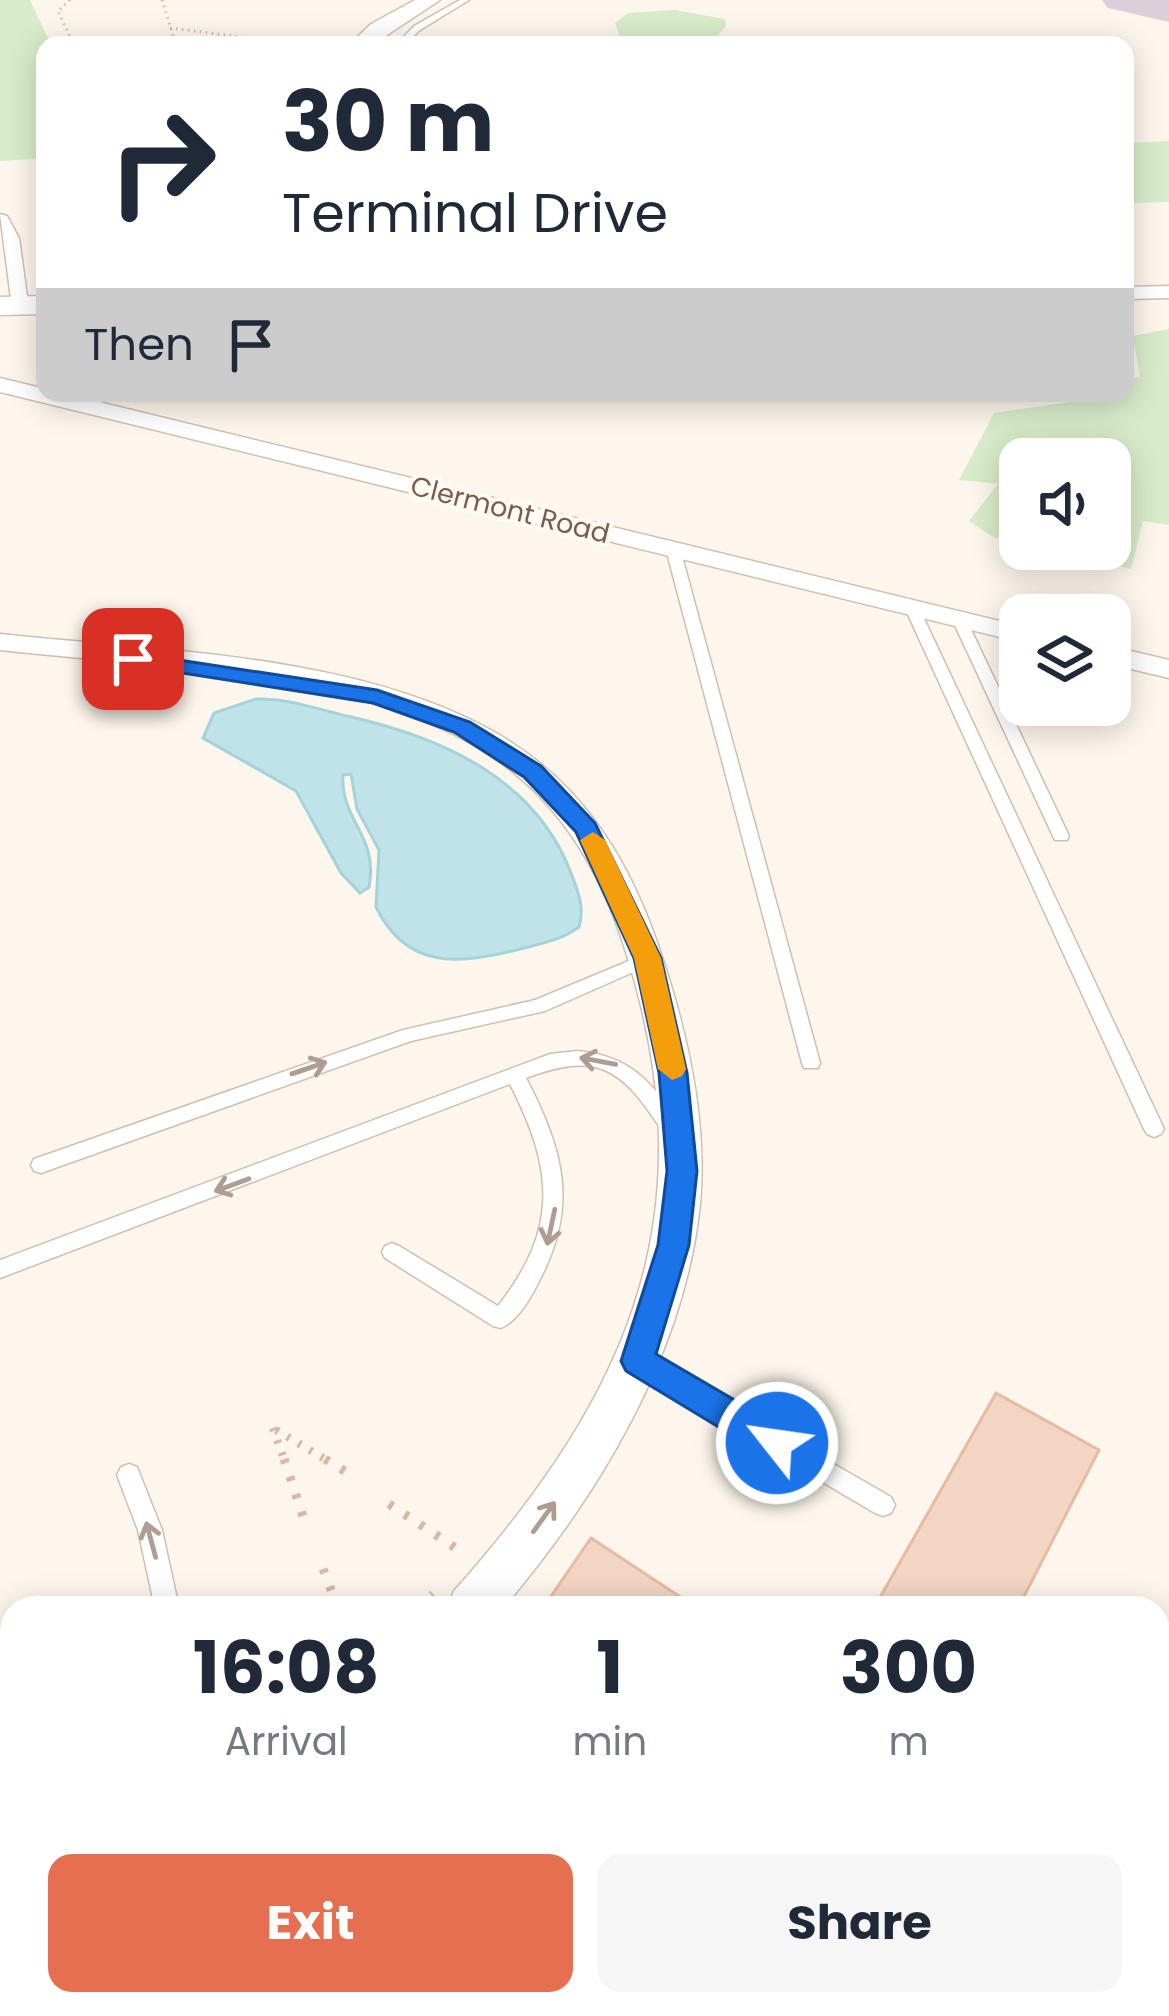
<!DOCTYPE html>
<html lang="en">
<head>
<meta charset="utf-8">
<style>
	body { margin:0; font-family:Poppins,sans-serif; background:#f6f6f7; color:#1f2937; height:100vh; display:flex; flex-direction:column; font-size:45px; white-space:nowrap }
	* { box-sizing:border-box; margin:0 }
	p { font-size:39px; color:#747a83 }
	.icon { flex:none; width:66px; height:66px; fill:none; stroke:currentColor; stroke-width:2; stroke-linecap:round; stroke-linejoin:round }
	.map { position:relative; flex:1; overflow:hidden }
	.drawer { position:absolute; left:0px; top:1596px; width:1170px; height:420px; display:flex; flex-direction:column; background:#fff; border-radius:36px 36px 0 0; box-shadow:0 6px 30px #0003 }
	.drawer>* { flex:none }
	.top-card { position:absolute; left:36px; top:36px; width:1098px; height:366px; border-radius:24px; box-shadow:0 6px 30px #0003; background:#fff; color:#1f2937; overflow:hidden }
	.controls { position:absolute; left:999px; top:438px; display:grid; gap:24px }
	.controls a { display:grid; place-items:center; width:132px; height:132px; border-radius:24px; background:#fff; box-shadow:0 6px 30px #0003; font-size:60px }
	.pin { position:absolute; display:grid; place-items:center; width:102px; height:102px; color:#fff; margin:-51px; border-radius:24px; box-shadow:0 6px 18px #0006 }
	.me { position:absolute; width:132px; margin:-66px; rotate:300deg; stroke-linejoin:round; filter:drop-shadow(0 0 9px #0008) }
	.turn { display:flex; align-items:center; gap:42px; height:252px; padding:0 48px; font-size:54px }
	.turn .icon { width:156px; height:156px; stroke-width:2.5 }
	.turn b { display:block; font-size:84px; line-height:102px }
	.then { display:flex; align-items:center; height:114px; padding:0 48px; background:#0003; gap:24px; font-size:45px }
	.eta { display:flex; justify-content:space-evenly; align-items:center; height:204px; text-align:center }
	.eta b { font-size:72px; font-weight:700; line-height:84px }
	.button { display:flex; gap:24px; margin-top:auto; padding:24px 48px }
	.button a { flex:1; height:138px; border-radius:24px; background:#e76f51; color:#fff; font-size:48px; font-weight:700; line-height:138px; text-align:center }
	.button a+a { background:#f6f6f7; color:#1f2937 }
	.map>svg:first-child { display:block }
	.green { fill:#d8ecc9 }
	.water { fill:#bfe3e8; stroke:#a5d3da; stroke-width:3 }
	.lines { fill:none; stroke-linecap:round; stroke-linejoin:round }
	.taxiway { fill:#dbcfda; fill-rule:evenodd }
	.building { fill:#f3d5c3; stroke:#e6bba3; stroke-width:3 }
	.lane-casing { stroke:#d1beb0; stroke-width:3 }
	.street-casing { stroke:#d1beb0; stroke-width:3 }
	.secondary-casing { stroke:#d6c0b0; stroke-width:3 }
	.path-far2 { stroke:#d9b8a5; stroke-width:3; stroke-dasharray:1.5 4.5; stroke-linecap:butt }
	.path-far1 { stroke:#d9b8a5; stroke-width:8; stroke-dasharray:3 10; stroke-linecap:butt }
	.path { stroke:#d9b8a5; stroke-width:9; stroke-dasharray:4.5 14; stroke-linecap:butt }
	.lane { fill:#fff; fill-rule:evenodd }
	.street { fill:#fff; fill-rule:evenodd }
	.secondary { fill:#fff; fill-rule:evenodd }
	.oneway { stroke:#af9d94 }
	.route { fill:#1a73e8; stroke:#114b97; stroke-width:3 }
	.slow { fill:#f59e0b }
	.labels { text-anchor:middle; stroke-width:9; stroke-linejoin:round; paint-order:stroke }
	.far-street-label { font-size:27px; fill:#7a5c4d; stroke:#fffaf3 }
</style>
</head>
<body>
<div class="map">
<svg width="1169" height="2016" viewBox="0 0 1169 2016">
	<rect width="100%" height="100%" fill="#fdf6ec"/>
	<g class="green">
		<polygon points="0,0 30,0 51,45 45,45 45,158 0,161"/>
		<polygon points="675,10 725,19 726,26 709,45 623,45 615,23 628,13"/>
		<polygon points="1125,138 1132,143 1169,141 1169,202 1132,203 1125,220"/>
		<polygon points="1169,329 1169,525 1143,521 1131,569 1043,549 1110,549 1110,459 1020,459 1020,544 993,537 969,521 998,484 959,480 994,413 1097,398 1096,393 1125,393 1125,378 1140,377 1133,336"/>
	</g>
	<path class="water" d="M256,699C287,698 317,709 347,716C441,737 535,778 571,873C578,892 585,907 579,927C560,941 539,944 516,950C458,965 406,969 376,907L379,850L357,809L351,774L343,775C340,821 379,835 369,887L360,893L341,873L296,791L203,738L214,713Z"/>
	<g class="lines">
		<polygon class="taxiway" points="1102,0 1169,0 1169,22 1108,8"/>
	</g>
	<g class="building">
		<polygon points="996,1393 1099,1450 1018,1608 874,1608"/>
		<polygon points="591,1538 697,1608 543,1608"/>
		<polygon points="193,2004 603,2004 608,2016 196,2016"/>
	</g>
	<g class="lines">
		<g class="lane-casing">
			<g id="lane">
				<polygon points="460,0 469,0 420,30 404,45 396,45 414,26"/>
				<polygon points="673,545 680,549 820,1063 818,1068 804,1068 802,1063 666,549"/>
				<polygon points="912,604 919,608 1164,1129 1161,1134 1154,1137 1147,1134 1144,1129 905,608"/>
				<polygon points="959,615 966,619 1069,836 1067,840 1055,840 1053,836 952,619"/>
				<polygon points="648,953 654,955 657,959 654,963 545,1011 411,1041 41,1173 34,1171 31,1165 34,1159 403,1030 535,1000"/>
				<path d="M577,1051C628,1055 653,1081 678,1124L675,1129H661C621,1068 598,1051 526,1078C565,1153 579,1208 537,1285C529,1301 517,1321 501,1328L493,1326L385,1258L382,1252L385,1246L392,1243L399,1246L498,1306C559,1228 554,1170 510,1084L0,1278V1260L550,1054Z"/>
				<polygon points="637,1351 891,1497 895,1505 891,1513 883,1516 875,1513 629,1368 626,1361 629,1354"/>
				<polygon points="129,1464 137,1467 162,1530 179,1608 155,1608 138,1530 117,1475 121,1467"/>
			</g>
		</g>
		<g class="street-casing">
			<g id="street">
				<polygon points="0,214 7,216 19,238 29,310 12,306"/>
				<polygon points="1169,286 1169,298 1125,299 1125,287"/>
				<polygon points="0,378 1020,626 1020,642 0,392"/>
				<path d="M0,634C155,651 350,653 489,729C577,777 626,852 658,945C686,1026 708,1118 700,1204C685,1353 598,1497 503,1608H447L454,1591C632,1391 710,1211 624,946C594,852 543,778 453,734C316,668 149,667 0,650Z"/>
				<polygon points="1110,646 1169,660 1169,678 1110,664"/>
				<polygon points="12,1837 12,1892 0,1897 0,1842"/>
			</g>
		</g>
		<g class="secondary-casing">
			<g id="secondary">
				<polygon points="415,0 440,0 372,45 349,45 371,24"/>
				<polygon points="45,296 45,314 0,315 0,297"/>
			</g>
		</g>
		<g class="path-far2">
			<polyline points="70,0 58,11 74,45"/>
			<polyline points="162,0 176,45"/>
			<polyline points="170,28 250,38 239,45"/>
		</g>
		<g class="path-far1">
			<polyline points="273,1428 285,1462"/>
			<polyline points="276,1430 330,1462"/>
		</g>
		<g class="path">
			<polyline points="284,1459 304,1519"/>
			<polyline points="325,1459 351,1475"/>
			<polyline points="389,1504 465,1554"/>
			<polyline points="323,1569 338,1608"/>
			<polyline points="418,1608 433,1594"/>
		</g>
		<use href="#lane" class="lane"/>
		<use href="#street" class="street"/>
		<use href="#secondary" class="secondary"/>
	</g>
	<defs><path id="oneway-shaft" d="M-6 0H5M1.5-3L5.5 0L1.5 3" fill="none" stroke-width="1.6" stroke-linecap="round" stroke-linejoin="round" transform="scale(3)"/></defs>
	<g class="oneway">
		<use href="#oneway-shaft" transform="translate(598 1061) rotate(-169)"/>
		<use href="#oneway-shaft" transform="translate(309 1068) rotate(-19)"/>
		<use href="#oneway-shaft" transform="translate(232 1185) rotate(160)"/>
		<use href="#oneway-shaft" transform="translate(551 1227) rotate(102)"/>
		<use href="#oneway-shaft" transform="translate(544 1517) rotate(-54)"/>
		<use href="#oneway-shaft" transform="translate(151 1540) rotate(-105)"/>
	</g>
	<polygon class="route" points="133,653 377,690 470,722 541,766 595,823 661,958 687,1073 697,1171 689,1245 656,1354 789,1432 794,1443 789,1455 777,1459 765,1455 626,1371 621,1361 658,1245 667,1171 659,1073 634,958 576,832 524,777 454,732 373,703 125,664 125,655"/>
	<polygon class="slow" points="593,832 605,840 661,958 686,1069 682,1076 672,1080 658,1069 634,958 580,840"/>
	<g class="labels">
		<g class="far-street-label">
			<text transform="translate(510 510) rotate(14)" y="9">Clermont Road</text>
		</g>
	</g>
</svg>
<div class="controls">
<a><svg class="icon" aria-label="sound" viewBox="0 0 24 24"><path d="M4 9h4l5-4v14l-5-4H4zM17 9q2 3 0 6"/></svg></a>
<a><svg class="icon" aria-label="layers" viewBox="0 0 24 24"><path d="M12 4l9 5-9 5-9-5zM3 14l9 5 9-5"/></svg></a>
</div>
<div class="pin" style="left:133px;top:659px;background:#d93025"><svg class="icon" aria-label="arrive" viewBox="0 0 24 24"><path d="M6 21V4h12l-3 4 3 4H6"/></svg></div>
<svg class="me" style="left:777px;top:1443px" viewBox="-20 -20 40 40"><circle r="17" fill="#1a73e8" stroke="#fff" stroke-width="3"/><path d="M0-11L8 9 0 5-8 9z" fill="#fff"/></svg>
<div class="top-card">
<div class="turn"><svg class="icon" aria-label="right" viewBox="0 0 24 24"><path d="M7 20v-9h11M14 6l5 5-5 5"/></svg><div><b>30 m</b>Terminal Drive</div></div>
<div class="then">Then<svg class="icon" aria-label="arrive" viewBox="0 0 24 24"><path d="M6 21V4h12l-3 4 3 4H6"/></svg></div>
</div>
<section class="drawer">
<div class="eta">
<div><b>16:08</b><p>Arrival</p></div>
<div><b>1</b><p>min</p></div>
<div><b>300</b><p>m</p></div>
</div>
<div class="button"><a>Exit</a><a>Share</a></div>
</section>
</div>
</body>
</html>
